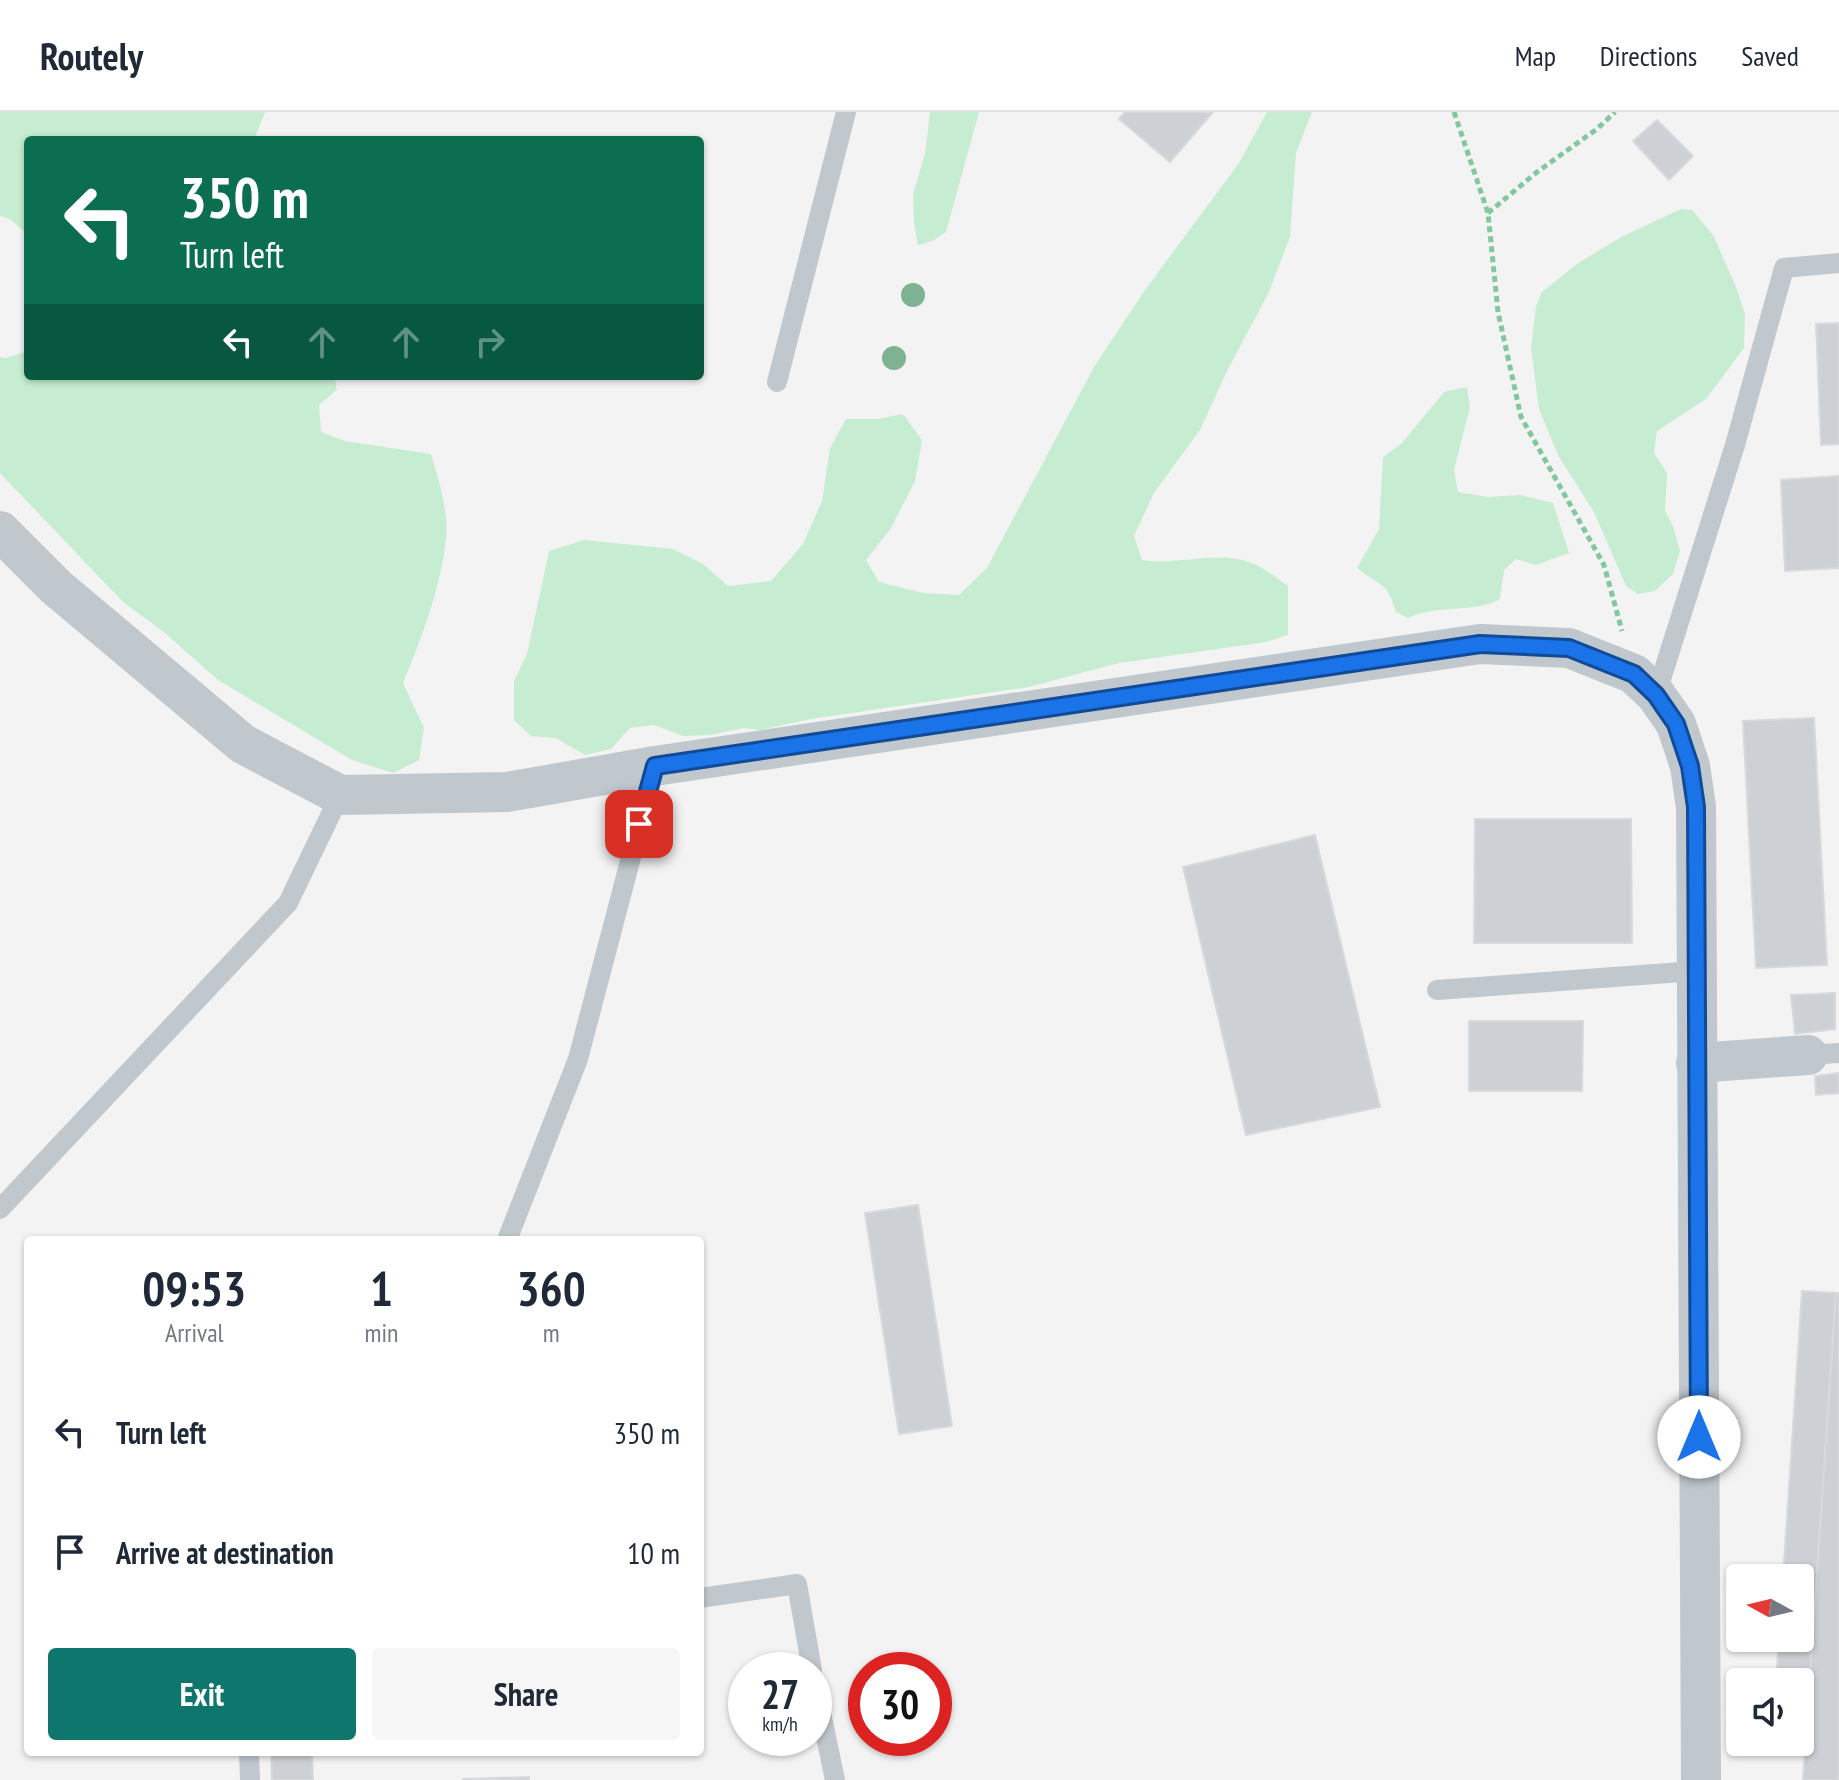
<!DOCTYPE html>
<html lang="en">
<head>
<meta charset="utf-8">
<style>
	body { margin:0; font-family:"PT Sans Narrow",sans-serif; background:#f6f6f7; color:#1f2937; height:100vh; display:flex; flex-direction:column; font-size:30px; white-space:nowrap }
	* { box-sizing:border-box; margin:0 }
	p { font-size:26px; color:#747a83 }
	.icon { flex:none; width:44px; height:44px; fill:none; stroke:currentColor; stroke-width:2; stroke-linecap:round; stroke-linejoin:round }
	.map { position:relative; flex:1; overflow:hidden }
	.panel { position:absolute; left:24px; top:1124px; width:680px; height:520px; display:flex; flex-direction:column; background:#fff; border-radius:8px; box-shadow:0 2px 6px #0004 }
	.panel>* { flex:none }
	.banner { position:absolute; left:24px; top:24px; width:680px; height:244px; border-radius:8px; box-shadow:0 2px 6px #0004; background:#0b6e4f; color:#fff; overflow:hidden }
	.needle { width:52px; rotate:278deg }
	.controls { position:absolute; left:1726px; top:1452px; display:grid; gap:16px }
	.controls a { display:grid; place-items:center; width:88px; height:88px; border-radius:8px; background:#fff; box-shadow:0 2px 6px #0004; font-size:40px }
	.speed { position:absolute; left:728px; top:1540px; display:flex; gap:16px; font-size:40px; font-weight:700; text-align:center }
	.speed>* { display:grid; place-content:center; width:104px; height:104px; border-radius:50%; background:#fff; box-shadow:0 2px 6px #0004; line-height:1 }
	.speed small { font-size:20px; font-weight:400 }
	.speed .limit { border:12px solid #d22; background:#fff; color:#111 }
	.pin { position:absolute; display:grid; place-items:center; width:68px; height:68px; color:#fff; margin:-34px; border-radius:16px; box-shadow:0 4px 12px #0006 }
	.me { position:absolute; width:88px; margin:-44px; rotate:0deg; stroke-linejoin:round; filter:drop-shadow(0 0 6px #0008) }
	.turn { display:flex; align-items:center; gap:28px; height:168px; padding:0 24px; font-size:36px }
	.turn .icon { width:104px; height:104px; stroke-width:2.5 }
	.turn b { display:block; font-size:56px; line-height:68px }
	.lanes { display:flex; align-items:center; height:76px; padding:0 24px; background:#0003; justify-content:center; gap:40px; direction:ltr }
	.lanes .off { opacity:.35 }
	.eta { display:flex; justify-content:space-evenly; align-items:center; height:136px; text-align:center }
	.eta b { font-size:48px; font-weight:800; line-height:56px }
	.primary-button { display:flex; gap:16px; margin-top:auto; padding:16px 24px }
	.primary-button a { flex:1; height:92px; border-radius:8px; background:#0f766e; color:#fff; font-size:32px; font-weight:800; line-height:92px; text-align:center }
	.primary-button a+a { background:#f6f6f7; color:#1f2937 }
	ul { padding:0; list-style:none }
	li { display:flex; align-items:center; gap:24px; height:120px; padding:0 24px }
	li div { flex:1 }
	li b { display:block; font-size:30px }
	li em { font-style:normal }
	header { display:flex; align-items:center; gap:48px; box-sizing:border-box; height:112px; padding:0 40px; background:#fff; border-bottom:2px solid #e0e1e3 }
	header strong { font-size:38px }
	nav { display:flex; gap:44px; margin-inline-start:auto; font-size:28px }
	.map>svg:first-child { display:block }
	.green { fill:#c6edd1 }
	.building { fill:#cdd0d4; stroke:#d7d9dd; stroke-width:2 }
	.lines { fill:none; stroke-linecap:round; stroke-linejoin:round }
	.path { stroke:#81c89e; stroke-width:5; stroke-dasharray:6 4; stroke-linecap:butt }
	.lane { stroke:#c0c8cd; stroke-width:20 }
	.street { stroke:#c0c8cd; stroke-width:40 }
	.tree { fill:#7fb293 }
	.route-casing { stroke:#114b97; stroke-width:20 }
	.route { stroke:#1a73e8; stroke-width:14 }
</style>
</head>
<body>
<header>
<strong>Routely</strong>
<nav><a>Map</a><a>Directions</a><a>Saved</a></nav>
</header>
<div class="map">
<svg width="1839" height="1668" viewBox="0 0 1839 1668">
	<rect width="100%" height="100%" fill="#f4f3f3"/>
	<g class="green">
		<polygon points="0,0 265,0 254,28 28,28 28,123 10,107 0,104"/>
		<polygon points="930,0 979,0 946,120 933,129 918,133 914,110 913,82 925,42"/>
		<path d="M1267,0H1312L1296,41L1290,125L1268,182L1228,257L1200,318L1154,381L1134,424L1142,448C1179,454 1222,436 1256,453C1267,458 1278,467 1288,474V523L1266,530L1119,551L1029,575L811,607L760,618L744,616L710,623L683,624L654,613L630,616L611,637L585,643L556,626L531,624L514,608V569L527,542L549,439L584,428L673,437L703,452L728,474L771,469L803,432L822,389L830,336L846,307H878L903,302L922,328L915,369L891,416L866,448L879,470L923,481L959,483L987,456L1094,255L1145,178L1239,51Z"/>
		<polygon points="1681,97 1692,98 1713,123 1736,175 1745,202 1744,236 1706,287 1657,319 1654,341 1667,361 1665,399 1672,412 1680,439 1673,462 1655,479 1638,482 1626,474 1594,400 1559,345 1539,297 1531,236 1536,194 1542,180 1577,152 1623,124"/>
		<path d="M28,239V264H334L337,278L319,293L321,320L345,329L431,342C439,368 449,401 446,428C440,478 422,525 403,571L424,616L419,648L393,661L352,648L218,568L165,521L123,490L0,361V245L6,246Z"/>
		<path d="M1467,275L1470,295L1454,358L1458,380L1488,385L1521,383L1553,391L1569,441L1536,453L1516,447L1504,458L1500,487C1478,501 1438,492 1408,506L1396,500C1387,468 1380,475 1357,456L1379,417L1383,345L1401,332L1444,280Z"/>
	</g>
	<g class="building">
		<polygon points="1125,0 1213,0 1170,50 1119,7"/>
		<polygon points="1657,8 1693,44 1669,68 1633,29"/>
		<polygon points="1839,211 1839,332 1821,333 1816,212"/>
		<polygon points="1839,364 1839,456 1785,459 1781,368"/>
		<polygon points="1814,606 1827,853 1756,856 1743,609"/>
		<polygon points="1475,707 1631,707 1632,831 1474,831"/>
		<polygon points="1315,723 1380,995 1246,1023 1183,755"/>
		<polygon points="1835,881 1835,917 1795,922 1791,883"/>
		<polygon points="1469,909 1583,909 1582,979 1469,979"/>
		<polygon points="1839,961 1839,981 1816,983 1815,964"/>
		<polygon points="918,1093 952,1314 899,1322 865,1101"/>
		<polygon points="1802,1179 1836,1181 1807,1610 1800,1609 1800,1570 1776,1570 1779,1526 1800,1526 1800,1466 1783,1466"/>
		<polygon points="1836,1181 1839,1181 1839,1668 1803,1668"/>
		<polygon points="271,1640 312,1640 313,1668 272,1668"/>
		<polygon points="529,1665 529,1668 463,1668 463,1667"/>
	</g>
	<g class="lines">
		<g class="path">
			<polyline points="1454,0 1488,101 1498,200 1521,305 1604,453 1622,519"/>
			<polyline points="1488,101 1537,60 1597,17 1615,0"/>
		</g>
		<g class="lane">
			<polyline points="777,270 846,0"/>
			<polyline points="1656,583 1735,333 1784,156 1839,151"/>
			<polyline points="1437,878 1696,859"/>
			<polyline points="1808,943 1839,941"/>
			<polyline points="0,1097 288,791 340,683"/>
			<polyline points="507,1128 578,947 655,654"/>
			<polyline points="700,1486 797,1472 812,1558"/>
			<polyline points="814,1567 835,1668"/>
			<polyline points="249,1640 250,1668"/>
		</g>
		<g class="street">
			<polyline points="0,419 56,475 243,632 340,683 507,680 655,654 1480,532 1569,536 1634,562 1656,583 1676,612 1690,654 1696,695 1701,1668"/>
			<polyline points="1696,951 1808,943"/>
		</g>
	</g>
	<g class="tree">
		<circle cx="913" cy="183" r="12"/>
		<circle cx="894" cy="246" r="12"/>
	</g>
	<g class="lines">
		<g class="route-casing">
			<polyline id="route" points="639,712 655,654 1480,532 1569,536 1634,562 1656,583 1676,612 1690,654 1696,695 1699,1325"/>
		</g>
		<use href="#route" class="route"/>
	</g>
</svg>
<div class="controls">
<a><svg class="needle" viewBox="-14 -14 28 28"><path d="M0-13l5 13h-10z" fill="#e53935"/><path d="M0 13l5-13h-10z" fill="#747a83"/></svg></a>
<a><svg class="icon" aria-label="sound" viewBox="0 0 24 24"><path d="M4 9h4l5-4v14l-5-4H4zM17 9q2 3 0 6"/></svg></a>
</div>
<div class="speed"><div>27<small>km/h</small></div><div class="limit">30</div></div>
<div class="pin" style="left:639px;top:712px;background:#d93025"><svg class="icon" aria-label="arrive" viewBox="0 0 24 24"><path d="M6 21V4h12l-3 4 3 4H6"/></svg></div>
<svg class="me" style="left:1699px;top:1325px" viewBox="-20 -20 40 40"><circle r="19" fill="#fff"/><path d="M0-13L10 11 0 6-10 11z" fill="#1a73e8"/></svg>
<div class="banner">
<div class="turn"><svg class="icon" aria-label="left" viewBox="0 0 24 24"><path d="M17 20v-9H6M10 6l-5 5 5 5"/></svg><div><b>350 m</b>Turn left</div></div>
<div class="lanes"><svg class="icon" aria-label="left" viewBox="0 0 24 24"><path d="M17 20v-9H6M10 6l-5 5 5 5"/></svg><svg class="icon off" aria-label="ahead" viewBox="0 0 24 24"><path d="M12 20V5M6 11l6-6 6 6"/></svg><svg class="icon off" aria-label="ahead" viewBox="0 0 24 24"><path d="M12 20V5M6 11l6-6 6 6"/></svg><svg class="icon off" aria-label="right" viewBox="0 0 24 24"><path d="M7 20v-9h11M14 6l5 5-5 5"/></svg></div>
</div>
<section class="panel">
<div class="eta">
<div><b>09:53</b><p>Arrival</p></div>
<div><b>1</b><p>min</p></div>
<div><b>360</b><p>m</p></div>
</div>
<ul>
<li><svg class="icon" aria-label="left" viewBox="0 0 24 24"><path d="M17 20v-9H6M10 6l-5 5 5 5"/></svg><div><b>Turn left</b></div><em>350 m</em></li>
<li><svg class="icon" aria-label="arrive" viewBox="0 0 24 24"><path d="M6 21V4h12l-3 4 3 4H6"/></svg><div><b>Arrive at destination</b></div><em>10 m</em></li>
</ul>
<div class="primary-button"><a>Exit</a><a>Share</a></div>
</section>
</div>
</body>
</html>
